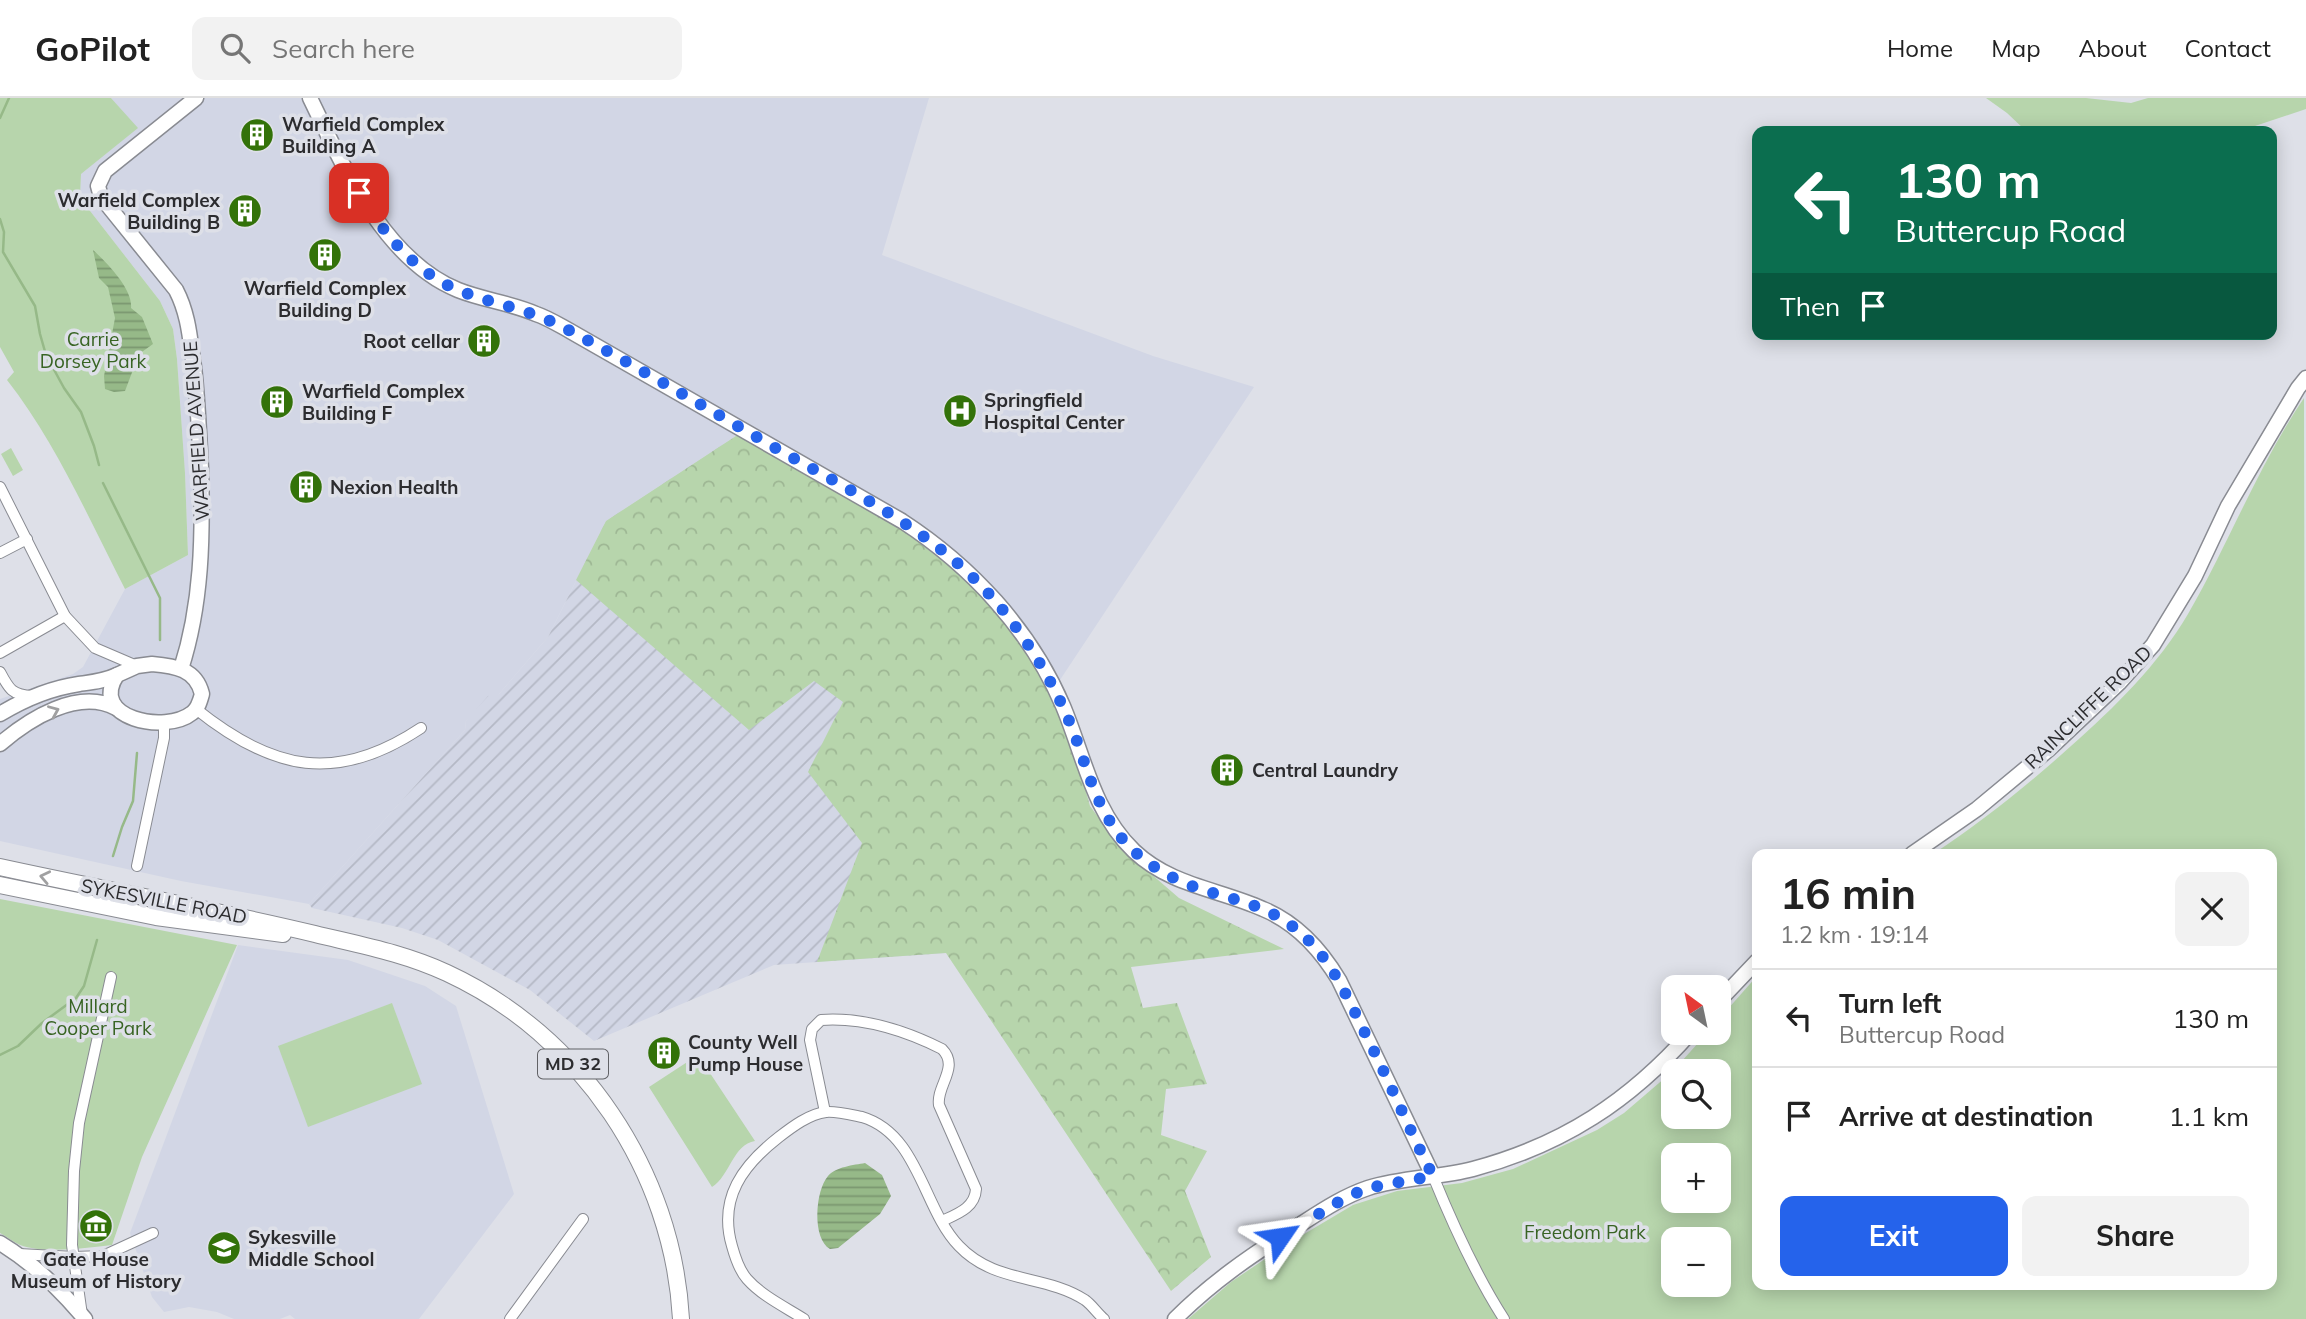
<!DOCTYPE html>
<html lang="en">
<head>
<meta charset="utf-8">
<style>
	body { margin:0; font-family:Mulish,sans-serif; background:#f2f2f2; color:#222; height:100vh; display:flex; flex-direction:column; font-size:26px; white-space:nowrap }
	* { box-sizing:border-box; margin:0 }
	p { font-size:23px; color:#767676 }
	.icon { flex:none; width:38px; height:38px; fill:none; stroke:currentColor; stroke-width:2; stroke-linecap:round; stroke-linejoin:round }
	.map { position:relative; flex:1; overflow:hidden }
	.drawer { position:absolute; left:1752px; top:751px; width:525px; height:441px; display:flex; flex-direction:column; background:#fff; border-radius:14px; box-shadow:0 4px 18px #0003 }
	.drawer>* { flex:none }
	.banner { position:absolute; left:1752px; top:28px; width:525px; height:214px; border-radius:14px; box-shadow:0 4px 18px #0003; background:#0b6e4f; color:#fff; overflow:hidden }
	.needle { width:46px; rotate:327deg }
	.buttons { position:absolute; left:1661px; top:877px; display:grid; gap:14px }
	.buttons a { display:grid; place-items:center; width:70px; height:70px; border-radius:14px; background:#fff; box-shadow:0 4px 18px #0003; font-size:35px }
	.pin { position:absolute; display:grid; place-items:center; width:60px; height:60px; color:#fff; margin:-30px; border-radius:14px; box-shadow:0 4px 10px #0006 }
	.me { position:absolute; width:77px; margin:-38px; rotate:58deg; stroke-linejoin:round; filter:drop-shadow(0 0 5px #0008) }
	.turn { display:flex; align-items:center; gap:24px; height:147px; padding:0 28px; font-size:32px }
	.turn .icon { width:91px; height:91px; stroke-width:2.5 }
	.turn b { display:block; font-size:49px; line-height:60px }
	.then { display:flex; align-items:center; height:66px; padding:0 28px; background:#0003; gap:14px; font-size:26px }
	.round { display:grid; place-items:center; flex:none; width:74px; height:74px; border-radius:14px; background:#f2f2f2 }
	.summary { display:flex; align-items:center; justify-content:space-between; height:119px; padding:0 28px }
	h1 { font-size:42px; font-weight:700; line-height:52px }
	.action { display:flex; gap:14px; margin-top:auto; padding:14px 28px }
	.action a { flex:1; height:80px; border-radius:14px; background:#2563eb; color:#fff; font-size:28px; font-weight:700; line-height:80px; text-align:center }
	.action a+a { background:#f2f2f2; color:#222 }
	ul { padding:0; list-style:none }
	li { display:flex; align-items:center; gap:21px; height:98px; padding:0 28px; border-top:2px solid #e0e0e0 }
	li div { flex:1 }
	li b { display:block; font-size:26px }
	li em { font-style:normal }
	header { display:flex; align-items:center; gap:42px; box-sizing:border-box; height:98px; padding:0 35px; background:#fff; border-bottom:2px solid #e0e0e0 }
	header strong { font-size:33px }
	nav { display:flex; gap:38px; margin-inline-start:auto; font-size:24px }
	.search { width:490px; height:63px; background:#f2f2f2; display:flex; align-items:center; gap:18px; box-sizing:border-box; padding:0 24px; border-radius:14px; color:#767676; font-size:26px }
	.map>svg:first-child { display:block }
	.built { fill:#d2d6e5 }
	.industrial { fill:url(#industrial-furrows) }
	.forest { fill:url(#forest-crowns) }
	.park { fill:#b7d5ac; fill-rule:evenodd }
	.water { fill:url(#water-rules) }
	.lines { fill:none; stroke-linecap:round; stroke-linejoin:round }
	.stream { stroke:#96b988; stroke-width:2.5 }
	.street-casing { stroke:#898b92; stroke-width:12 }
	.secondary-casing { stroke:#898b92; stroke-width:17 }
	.primary-casing { stroke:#898b92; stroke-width:18 }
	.street { stroke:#fff; stroke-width:10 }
	.secondary { stroke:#fff; stroke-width:14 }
	.primary { stroke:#fff; stroke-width:16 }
	.oneway { stroke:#a0a0a1 }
	.route { stroke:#2563eb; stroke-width:12; stroke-dasharray:0 21.6 }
	.labels { text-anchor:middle; stroke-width:7; stroke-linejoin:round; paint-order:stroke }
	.shield { fill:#dee0e8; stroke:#616266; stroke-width:2 }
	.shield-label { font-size:18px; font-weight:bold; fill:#2c2c2f }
	.poi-label { font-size:19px; font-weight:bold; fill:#2c2c2f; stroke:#dee0e8; text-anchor:start }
	.park-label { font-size:19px; fill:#386423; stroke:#dee0e8 }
	.street-label { font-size:19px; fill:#2c2c2f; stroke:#dee0e8 }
</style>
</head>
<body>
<header>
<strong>GoPilot</strong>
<div class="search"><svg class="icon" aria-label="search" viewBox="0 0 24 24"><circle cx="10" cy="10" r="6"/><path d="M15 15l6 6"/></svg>Search here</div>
<nav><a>Home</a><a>Map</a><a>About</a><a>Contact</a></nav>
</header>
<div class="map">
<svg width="2306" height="1221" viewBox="0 0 2306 1221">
	<defs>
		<pattern id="industrial-furrows" width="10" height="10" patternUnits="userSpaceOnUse" patternTransform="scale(1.75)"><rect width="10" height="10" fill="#d2d6e5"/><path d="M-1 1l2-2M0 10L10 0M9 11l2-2" fill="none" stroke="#b4b8c5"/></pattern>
		<pattern id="forest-crowns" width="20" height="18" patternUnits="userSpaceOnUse" patternTransform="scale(1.75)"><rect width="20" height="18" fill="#b7d5ac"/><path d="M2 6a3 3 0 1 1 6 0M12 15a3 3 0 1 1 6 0" fill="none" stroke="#9eb794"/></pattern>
		<pattern id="water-rules" width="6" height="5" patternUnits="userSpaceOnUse" patternTransform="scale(1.75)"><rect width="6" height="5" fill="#96b988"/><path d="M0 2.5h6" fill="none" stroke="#7b9770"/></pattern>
	</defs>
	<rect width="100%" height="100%" fill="#dee0e8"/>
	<g class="built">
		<polygon points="111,0 929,0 882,157 1153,258 1254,289 1050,597 739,336 606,423 548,539 499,596 466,623 465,632 309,806 181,783 0,743 0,601 73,576 83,569 125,491 188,457 185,375 177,261 173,231 160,203 80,100 81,76 137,30"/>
		<polygon points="238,847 348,862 425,888 456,908 514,1096 419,1221 295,1221 290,1217 280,1221 234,1221 217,1214 189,1209 164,1214 152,1199 130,1135"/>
	</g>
	<polygon class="industrial" points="739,336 946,855 774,867 594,943 530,892 438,842 402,830 312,810 309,806 465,632 466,623 488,598 499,596 548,539 606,423"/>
	<polygon class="forest" points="739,336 902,431 967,482 1010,531 1041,575 1076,658 1090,708 1121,750 1179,800 1284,851 1131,869 1143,910 1177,905 1207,986 1166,991 1161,1037 1207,1053 1185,1093 1211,1159 1171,1193 946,855 817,864 862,745 808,674 843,604 814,583 749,632 576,482 606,423"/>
	<g class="park">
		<path d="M0,0H111L138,30L81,76L80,100L160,203L173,231L177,261L185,375L188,457L125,491C89,421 55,343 7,282L14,274L0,249Z"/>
		<polygon points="1986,0 2086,0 2131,5 2148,0 2306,0 2306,11 2240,33 2026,33 2007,15"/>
		<path d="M2304,300L2306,1221H1188L1231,1184L1284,1148L1353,1107L1397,1093L1462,1085L1513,1071L1597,1032L1624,1015L1673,973V1018H1718V973H1673L1707,935L1718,934L1719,921L1757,878V1186H2272V756H1933C1982,724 2028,687 2071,648C2115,609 2158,567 2188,516C2229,445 2258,368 2304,300ZM1673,1057H1718V1102H1673ZM1673,1141H1718V1186H1673Z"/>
		<polygon points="11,350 23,372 13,378 1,356"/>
		<path d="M0,801L237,847L142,1059L112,1147C86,1150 44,1156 20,1147C13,1144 6,1138 0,1135Z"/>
		<polygon points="392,905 422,986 308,1029 278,948"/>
		<path d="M698,957L755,1043C733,1046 730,1078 712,1089L649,989Z"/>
	</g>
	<g class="water">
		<path d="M93,152C107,165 133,191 131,210L142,219L153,246L139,256L125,293L114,294L105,291L104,278L115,220L108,189L99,180Z"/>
		<path d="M865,1065L882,1077L891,1098L880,1116L838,1150L830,1151C812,1141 815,1093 828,1078C835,1069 854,1067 865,1065Z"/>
	</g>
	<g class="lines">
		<g class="stream">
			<polyline points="0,20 9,0"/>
			<polyline points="0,121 4,134 3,154 35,208 40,236 46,257 64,290 81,314 94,348 99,367"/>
			<polyline points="103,385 160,500 160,542"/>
			<polyline points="113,758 122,729 133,703 137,655"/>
			<polyline points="0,957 18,948 42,925 76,900 84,888 97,842"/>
		</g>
		<g class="street-casing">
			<g id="street">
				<polyline points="0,389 65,518 95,550 137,568"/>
				<polyline points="0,455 27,441"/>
				<polyline points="0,555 65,518"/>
				<path d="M0,574C9,591 12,597 32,598"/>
				<path d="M196,611C273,673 337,686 421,630"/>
				<polyline points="137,768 164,640 164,624"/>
				<path d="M825,1014L810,942L812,931L821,922C864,919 904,932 942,951C960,969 936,988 939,1007L976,1091C975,1110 957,1116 942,1123"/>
				<path d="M1433,1078C1453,1127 1475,1176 1504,1221"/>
				<polyline points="19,1156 74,1159 103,1158 153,1135"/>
				<polyline points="82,1217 72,1147 74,1073 79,1025 111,879"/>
				<polyline points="510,1221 583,1121"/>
				<path d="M804,1221C785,1209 762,1198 747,1181C739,1172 735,1159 732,1148C718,1100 743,1067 779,1039C792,1029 809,1016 826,1014C836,1013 852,1017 862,1019C919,1036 923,1111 959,1148C995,1186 1045,1176 1085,1202C1092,1207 1097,1215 1104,1221"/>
			</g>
		</g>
		<g class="secondary-casing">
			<g id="secondary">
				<path d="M310,0C343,68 384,162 458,192C483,202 511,205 536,216C548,220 559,227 570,233L902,423C971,468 1030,531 1063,608C1084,658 1093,714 1134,753C1171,788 1219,791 1263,811C1297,825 1321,852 1339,882L1433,1078"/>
				<path d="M152,566C175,568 196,571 202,596C200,603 198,611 192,615C166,636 88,621 117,577L137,568Z"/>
				<path d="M181,571C202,506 203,438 201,370C199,336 198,303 194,269C190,242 189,217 176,192L101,99L98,88L105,73L196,0"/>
				<path d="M0,616C23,602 52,590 79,586C93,584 104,583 117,577"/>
				<path d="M0,646C29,621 78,590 116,610"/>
				<polyline points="1912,756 1977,711 2048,652 2119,585 2153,547 2195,478 2228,408 2298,290 2306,280"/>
				<polyline points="1718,904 1757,863"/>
				<path d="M0,1145C33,1165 60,1191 85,1221"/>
				<path d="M1175,1221C1211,1185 1250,1158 1293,1131C1317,1116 1341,1099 1368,1090C1402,1079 1439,1080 1473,1071C1563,1047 1630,1003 1691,934"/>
			</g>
		</g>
		<g class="primary-casing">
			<g id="primary">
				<path d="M0,769C105,792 211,811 315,836C360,847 404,855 447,875C581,937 673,1073 681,1221"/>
				<polyline points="0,787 156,819 283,836"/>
			</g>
		</g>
		<use href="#street" class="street"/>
		<use href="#secondary" class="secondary"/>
		<use href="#primary" class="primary"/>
	</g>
	<defs><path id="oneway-chevron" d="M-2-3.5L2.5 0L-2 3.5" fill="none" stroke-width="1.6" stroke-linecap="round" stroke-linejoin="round" transform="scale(1.75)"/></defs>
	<g class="oneway">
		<use href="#oneway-chevron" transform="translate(54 613) rotate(-23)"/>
		<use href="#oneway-chevron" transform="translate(45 779) rotate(-168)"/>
	</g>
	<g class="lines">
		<path class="route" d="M359,95C383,134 414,174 458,192C492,206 528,211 561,228C634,267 705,309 777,351C862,399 953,443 1012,524C1038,559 1058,594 1074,635C1088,673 1097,712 1125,744C1147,768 1175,783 1206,793C1232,801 1259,806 1283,822C1327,849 1345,895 1367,939C1390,985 1410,1033 1433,1078L1367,1090L1342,1102L1280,1139"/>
	</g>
	<defs>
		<g id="building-disc" transform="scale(1.75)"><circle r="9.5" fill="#337209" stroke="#dee0e8"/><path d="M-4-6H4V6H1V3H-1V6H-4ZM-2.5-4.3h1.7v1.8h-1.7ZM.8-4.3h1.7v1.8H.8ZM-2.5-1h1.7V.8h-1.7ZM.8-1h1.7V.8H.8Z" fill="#fff"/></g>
		<g id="hospital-disc" transform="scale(1.75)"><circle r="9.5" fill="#337209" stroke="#dee0e8"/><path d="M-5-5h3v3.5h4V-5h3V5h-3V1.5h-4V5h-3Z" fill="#fff"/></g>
		<g id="museum-disc" transform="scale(1.75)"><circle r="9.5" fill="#337209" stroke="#dee0e8"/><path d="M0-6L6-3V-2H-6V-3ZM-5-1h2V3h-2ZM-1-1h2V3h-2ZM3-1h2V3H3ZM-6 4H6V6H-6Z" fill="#fff"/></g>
		<g id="school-disc" transform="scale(1.75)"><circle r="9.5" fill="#337209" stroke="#dee0e8"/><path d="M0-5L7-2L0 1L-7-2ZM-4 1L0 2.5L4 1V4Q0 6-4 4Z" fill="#fff"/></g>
	</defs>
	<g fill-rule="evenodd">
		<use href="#building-disc" x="257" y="37"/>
		<use href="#building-disc" x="245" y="113"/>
		<use href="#building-disc" x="325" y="157"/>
		<use href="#building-disc" x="484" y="243"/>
		<use href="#building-disc" x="277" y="304"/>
		<use href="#hospital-disc" x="960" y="313"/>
		<use href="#building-disc" x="306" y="389"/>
		<use href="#building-disc" x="1227" y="672"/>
		<use href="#building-disc" x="664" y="955"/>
		<use href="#museum-disc" x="96" y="1128"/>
		<use href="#school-disc" x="224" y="1150"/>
	</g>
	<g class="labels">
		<rect class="shield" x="538" y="951.5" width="70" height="29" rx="5"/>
		<g class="shield-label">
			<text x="573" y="972">MD 32</text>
		</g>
		<g class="poi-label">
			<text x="282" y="33">Warfield Complex<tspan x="282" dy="22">Building A</tspan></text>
			<text x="220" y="109" text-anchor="end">Warfield Complex<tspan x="220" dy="22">Building B</tspan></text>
			<text x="325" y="197" text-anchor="middle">Warfield Complex<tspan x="325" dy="22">Building D</tspan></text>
			<text x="460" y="250" text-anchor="end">Root cellar</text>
			<text x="302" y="300">Warfield Complex<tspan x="302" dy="22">Building F</tspan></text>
			<text x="984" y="309">Springfield<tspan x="984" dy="22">Hospital Center</tspan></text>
			<text x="330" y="396">Nexion Health</text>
			<text x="1252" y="679">Central Laundry</text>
			<text x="688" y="951">County Well<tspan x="688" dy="22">Pump House</tspan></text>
			<text x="248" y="1146">Sykesville<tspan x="248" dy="22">Middle School</tspan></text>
			<text x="96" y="1168" text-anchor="middle">Gate House<tspan x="96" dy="22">Museum of History</tspan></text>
		</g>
		<g class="park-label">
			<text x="93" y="248">Carrie<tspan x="93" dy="22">Dorsey Park</tspan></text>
			<text x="98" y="915">Millard<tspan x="98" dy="22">Cooper Park</tspan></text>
			<text x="1585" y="1141">Freedom Park</text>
		</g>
		<g class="street-label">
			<text transform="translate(196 333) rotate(-94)" y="7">WARFIELD AVENUE</text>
			<text transform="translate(2088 609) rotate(-44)" y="7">RAINCLIFFE ROAD</text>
			<text transform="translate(164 803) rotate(11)" y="7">SYKESVILLE ROAD</text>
		</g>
	</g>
</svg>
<div class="buttons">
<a><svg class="needle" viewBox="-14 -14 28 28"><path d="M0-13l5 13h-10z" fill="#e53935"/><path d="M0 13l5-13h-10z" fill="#767676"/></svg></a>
<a><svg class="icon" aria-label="search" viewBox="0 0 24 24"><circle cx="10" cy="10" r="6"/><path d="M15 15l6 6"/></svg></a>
<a>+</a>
<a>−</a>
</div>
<div class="pin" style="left:359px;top:95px;background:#d93025"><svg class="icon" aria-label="arrive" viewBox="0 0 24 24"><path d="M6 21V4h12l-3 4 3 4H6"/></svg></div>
<svg class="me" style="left:1280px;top:1139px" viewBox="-20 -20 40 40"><path d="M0-17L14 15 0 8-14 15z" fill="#2563eb" stroke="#fff" stroke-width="4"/></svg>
<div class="banner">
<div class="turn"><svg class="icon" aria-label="left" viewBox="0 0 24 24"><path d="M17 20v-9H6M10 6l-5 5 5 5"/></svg><div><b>130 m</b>Buttercup Road</div></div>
<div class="then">Then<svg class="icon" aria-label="arrive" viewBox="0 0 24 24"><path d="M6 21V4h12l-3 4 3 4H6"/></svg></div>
</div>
<section class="drawer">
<div class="summary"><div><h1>16 min</h1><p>1.2 km · 19:14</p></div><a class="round"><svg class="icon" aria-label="close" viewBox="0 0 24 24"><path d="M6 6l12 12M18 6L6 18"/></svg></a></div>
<ul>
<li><svg class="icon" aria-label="left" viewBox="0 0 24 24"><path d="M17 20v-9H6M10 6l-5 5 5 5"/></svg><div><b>Turn left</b><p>Buttercup Road</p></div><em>130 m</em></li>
<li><svg class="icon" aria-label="arrive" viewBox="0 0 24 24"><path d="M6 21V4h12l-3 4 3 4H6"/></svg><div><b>Arrive at destination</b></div><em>1.1 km</em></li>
</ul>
<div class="action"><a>Exit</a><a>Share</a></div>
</section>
</div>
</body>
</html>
